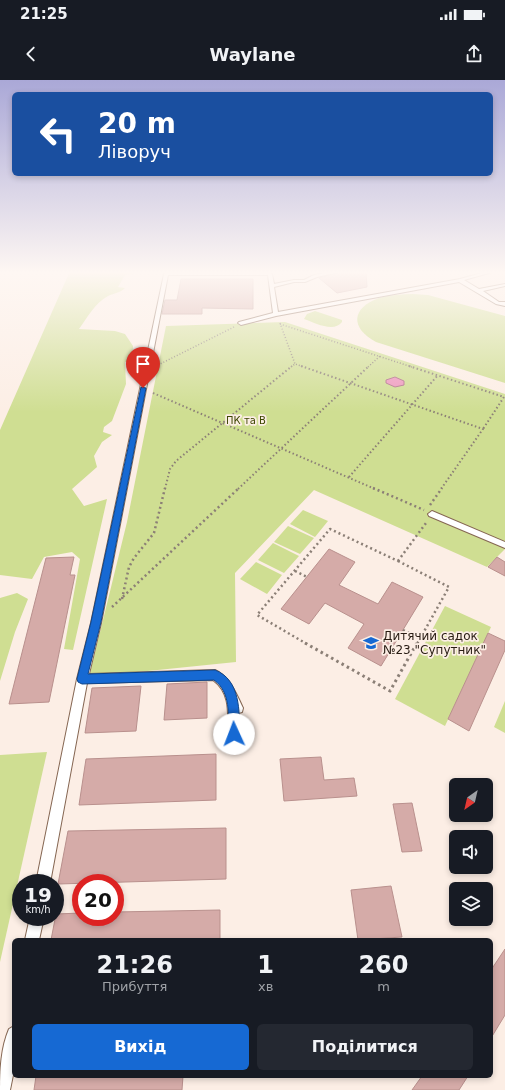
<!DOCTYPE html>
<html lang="uk">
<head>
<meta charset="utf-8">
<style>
	body { margin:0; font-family:"DejaVu Sans",sans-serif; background:#242831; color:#f1f3f6; height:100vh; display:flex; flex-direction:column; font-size:15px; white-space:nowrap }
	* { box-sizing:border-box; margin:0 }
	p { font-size:13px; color:#9ea1a6 }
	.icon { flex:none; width:22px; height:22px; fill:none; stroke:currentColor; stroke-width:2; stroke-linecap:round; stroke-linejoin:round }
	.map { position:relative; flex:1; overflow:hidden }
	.sheet { position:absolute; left:12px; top:858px; width:481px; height:140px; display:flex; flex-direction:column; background:#171b24; border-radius:6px; box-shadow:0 2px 6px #0003 }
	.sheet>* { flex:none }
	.guide { position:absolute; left:12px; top:12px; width:481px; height:84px; border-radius:6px; box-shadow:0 2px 6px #0003; background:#1a4fa0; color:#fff; overflow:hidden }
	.needle { width:26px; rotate:214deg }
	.buttons { position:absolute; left:449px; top:698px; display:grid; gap:8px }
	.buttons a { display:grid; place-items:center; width:44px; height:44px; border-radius:6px; background:#171b24; box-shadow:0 2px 6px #0003; font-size:20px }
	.speed { position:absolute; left:12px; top:794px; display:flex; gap:8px; font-size:20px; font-weight:700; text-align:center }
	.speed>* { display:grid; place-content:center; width:52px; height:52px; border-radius:50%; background:#171b24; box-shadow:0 2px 6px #0003; line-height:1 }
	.speed small { font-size:10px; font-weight:400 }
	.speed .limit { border:6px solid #d22; background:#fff; color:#111 }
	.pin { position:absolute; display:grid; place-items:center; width:34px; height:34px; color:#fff; margin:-41px -17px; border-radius:50% 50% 50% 0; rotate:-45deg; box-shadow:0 0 4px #0007 }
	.pin .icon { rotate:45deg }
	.me { position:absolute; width:44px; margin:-22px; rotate:358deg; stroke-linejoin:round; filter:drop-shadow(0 0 3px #0008) }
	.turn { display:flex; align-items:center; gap:14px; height:84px; padding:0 20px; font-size:18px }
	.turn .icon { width:52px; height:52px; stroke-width:2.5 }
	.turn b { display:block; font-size:28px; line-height:34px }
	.eta { display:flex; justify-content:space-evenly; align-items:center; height:68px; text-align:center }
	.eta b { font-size:24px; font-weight:700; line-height:28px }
	.cta { display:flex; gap:8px; margin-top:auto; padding:8px 20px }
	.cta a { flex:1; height:46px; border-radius:6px; background:#1669d3; color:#fff; font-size:16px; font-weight:700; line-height:46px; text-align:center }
	.cta a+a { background:#242831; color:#f1f3f6 }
	.status { display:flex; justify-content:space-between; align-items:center; height:28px; padding:0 20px; background:#171b24; direction:ltr }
	.status svg { height:11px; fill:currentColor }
	header { display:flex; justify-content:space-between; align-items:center; height:52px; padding:0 20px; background:#171b24; font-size:18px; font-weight:700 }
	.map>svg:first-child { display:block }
	.green { fill:#cfde92 }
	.water { fill:#ed97bd; stroke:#b2728a }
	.building { fill:#d5aba8; stroke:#b9908d }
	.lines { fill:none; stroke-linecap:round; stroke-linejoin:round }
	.lane-casing { stroke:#856652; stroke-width:2 }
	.path-far3 { stroke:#8b7f76; stroke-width:1.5; stroke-dasharray:1 2; stroke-linecap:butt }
	.path-far2 { stroke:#8b7f76; stroke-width:2; stroke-dasharray:1.5 2.5; stroke-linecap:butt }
	.path-far1 { stroke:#8b7f76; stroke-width:2.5; stroke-dasharray:2 3; stroke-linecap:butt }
	.path { stroke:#8b7f76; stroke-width:3; stroke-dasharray:2.5 3.5; stroke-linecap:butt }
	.lane { fill:#fff; fill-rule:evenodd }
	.route { fill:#1669d3; stroke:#0e4489 }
	.labels { text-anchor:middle; stroke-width:3.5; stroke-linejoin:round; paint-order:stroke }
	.far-park-label { font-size:10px; fill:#3d4601; stroke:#fceee5 }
	.poi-label { font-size:12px; fill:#281c13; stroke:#fceee5; text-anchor:start }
</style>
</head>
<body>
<div class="status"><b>21:25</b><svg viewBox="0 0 49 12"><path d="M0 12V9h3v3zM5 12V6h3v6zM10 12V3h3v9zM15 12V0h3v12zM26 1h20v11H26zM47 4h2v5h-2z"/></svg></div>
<header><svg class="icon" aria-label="back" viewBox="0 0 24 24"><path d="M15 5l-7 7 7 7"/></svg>Waylane<svg class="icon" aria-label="share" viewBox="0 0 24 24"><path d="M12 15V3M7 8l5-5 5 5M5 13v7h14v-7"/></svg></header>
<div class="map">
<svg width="505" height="1010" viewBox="0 0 505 1010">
	<rect width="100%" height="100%" fill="#fceee5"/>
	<g class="green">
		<path d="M70,191H138V193L125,195L118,207L125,208C120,213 114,213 108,216C95,223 87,238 79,249L115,251L125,254L133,266L132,280L125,282L126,304L112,341L104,347L103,352L112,355L102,362L94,376L97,387L72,409L84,426L107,419L73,570L64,569L80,479L72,472L44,477L32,499L0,495V350Z"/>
		<path d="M413,214L428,215L505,236V303L376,262C350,248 351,228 379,218C390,215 402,214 413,214Z"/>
		<path d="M315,231L342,240V242C334,253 315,243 304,239L307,234Z"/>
		<polygon points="285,242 505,314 505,469 487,487 314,410 235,493 236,582 89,597 127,442 166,246"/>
		<polygon points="303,430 328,441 315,457 290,444"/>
		<polygon points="288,446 314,458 300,474 274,462"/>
		<polygon points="273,463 299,476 284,493 258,480"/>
		<polygon points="256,482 282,495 267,514 240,499"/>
		<polygon points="17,513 28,519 15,552 0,601 0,518"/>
		<polygon points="445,526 491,547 445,646 395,619"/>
		<polygon points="505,621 505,653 494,647"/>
		<polygon points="47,672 0,882 0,675"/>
	</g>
	<polygon class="water" points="395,297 404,301 404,305 395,307 386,303 386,300"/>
	<g class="building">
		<polygon points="344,191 366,191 367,207 337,213 319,198 343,192"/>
		<polygon points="181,199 253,199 253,229 202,228 202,234 162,234 165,220 177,220"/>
		<polygon points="329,469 355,482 339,505 378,524 392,502 423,517 381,586 348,568 364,544 325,523 309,544 281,529"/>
		<polygon points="74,477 70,495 75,495 49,622 9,624 46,478"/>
		<polygon points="497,477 505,482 505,496 488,487"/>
		<polygon points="488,553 505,561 505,570 469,651 448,639"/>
		<polygon points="207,602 207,638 164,640 167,604"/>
		<polygon points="141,606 136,651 85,653 92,608"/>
		<polygon points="216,674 216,720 79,725 86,679"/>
		<polygon points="321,677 324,700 354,698 357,716 284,721 280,679"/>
		<polygon points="412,723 422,771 402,772 393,724"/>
		<polygon points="226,748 226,799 58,804 68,751"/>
		<polygon points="391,806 402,857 358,860 351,810"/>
		<polygon points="220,830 220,860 51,860 56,834 81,833 81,837 115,837 115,832"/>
		<polygon points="505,869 505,935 491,958 491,890"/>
		<polygon points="36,996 183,996 182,1010 34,1010"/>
		<polygon points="422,996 468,996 459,1010 412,1010"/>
	</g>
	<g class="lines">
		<g class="lane-casing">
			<g id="lane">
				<path d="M334,191H343L317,197L305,202H294L274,207L278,232L460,199L489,191H496L464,200L479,209L505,204V206L483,211L499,222H505V226L496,224L459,202L276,236L241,245L238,243L239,242L273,233L268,195H168L101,543L89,594L215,590C229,596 237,615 243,628L242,632L239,633L240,654L238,658L234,659L230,658L228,654C228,634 231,613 213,600L87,603L50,803H36L77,599L91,543L164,194L166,193H270L272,194L274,204L294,200H304L314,195Z"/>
				<polygon points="432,431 505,462 505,468 429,436 428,434"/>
				<polygon points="30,837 44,837 39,860 25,860"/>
				<path d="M14,946V990L10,1010H0C0,989 1,968 9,949Z"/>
			</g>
		</g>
		<g class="path-far3">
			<polyline points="280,243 295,284"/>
			<polyline points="280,244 412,287"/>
			<polyline points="158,285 234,247"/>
			<polyline points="291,287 295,284 304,287"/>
			<polyline points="368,287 380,276"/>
		</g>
		<g class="path-far2">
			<polyline points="301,286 483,349 441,409"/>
			<polyline points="409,286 504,317 483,349"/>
			<polyline points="153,313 375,409"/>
			<polyline points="349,397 438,295"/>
			<polyline points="165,409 170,389 176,381 292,286"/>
			<polyline points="238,409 369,286"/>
		</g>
		<g class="path-far1">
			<polyline points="373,408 424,430"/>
			<polyline points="430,425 442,408"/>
			<polyline points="398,481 449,507 417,564"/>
			<polyline points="398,481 426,443"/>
			<polyline points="295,491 307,497"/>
			<polyline points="122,519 129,487 134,478 154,453 165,408"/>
			<polyline points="112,527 239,408"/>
			<polyline points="403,550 419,558"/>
			<polyline points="307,564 257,535 330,449 398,481"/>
		</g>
		<polyline class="path" points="305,563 390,611 417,563"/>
		<use href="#lane" class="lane"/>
	</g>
	<linearGradient id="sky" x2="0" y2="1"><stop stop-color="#aaa8d7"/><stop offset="0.58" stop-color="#fef7f3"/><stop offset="1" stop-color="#fef7f3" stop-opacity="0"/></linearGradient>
	<rect width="505" height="332" fill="url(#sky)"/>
	<path class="route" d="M141,307L146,308L101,542L88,594L215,590C241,600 239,632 240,654L238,658L234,660L230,658L229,654C228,635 231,612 214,600L82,604L78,602L77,599L91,542Z"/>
	<defs>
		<g id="school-bare" transform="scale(1.2)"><path d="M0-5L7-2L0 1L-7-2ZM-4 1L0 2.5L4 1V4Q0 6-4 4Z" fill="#1669d3" stroke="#fceee5" stroke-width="2.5" paint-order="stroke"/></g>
	</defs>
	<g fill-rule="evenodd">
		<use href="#school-bare" x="371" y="563"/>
	</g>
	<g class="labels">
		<g class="far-park-label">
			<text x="246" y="344">ПК та В</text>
		</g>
		<g class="poi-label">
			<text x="383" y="560">Дитячий садок<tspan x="383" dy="14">№23 "Супутник"</tspan></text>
		</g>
	</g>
</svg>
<div class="buttons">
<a><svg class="needle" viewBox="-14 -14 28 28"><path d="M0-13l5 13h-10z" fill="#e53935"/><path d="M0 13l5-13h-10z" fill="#9ea1a6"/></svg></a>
<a><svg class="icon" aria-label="sound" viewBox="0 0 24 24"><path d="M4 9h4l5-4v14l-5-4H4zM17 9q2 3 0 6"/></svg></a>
<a><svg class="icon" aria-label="layers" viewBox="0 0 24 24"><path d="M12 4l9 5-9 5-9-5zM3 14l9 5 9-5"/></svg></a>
</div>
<div class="speed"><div>19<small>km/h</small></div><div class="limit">20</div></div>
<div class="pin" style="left:143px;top:308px;background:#d93025"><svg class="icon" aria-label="arrive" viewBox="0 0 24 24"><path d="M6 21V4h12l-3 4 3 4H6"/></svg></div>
<svg class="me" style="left:234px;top:654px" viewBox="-20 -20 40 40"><circle r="19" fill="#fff"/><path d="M0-13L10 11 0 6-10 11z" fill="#1669d3"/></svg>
<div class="guide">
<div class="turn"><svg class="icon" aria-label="left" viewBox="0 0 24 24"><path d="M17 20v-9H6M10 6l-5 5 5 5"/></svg><div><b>20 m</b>Ліворуч</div></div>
</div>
<section class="sheet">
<div class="eta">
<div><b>21:26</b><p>Прибуття</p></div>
<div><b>1</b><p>хв</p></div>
<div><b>260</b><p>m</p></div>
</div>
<div class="cta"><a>Вихід</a><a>Поділитися</a></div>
</section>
</div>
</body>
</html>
